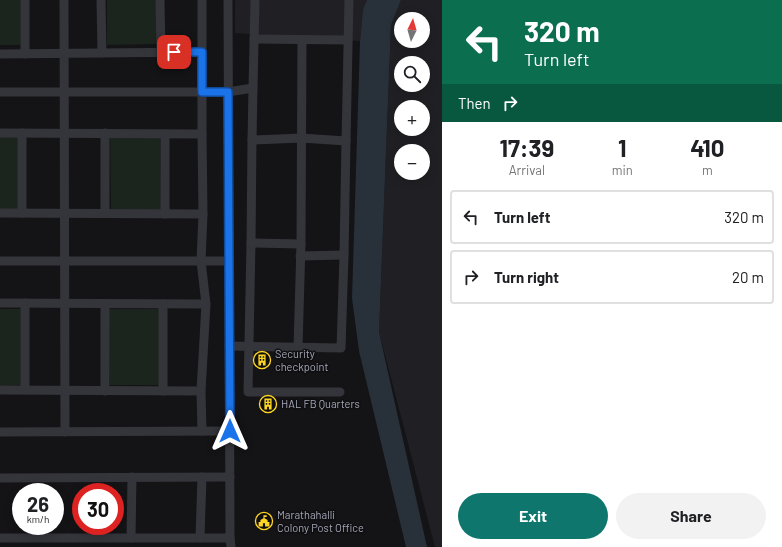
<!DOCTYPE html>
<html lang="en">
<head>
<meta charset="utf-8">
<style>
	body { margin:0; font-family:Barlow,sans-serif; background:#f2f2f2; color:#202124; height:100vh; display:flex; flex-direction:column; font-size:15px; white-space:nowrap }
	* { box-sizing:border-box; margin:0 }
	p { font-size:13px; color:#757577 }
	.icon { flex:none; width:22px; height:22px; fill:none; stroke:currentColor; stroke-width:2; stroke-linecap:round; stroke-linejoin:round }
	.map { position:relative; flex:1; overflow:hidden }
	.side { display:flex; flex-direction:column; background:#fff; width:340px }
	.side>* { flex:none }
	.top-card { background:#0b6e4f; color:#fff; overflow:hidden }
	.needle { width:26px; rotate:5deg }
	.controls { position:absolute; left:394px; top:12px; display:grid; gap:8px }
	.controls a { display:grid; place-items:center; width:36px; height:36px; border-radius:50%; background:#fff; box-shadow:0 2px 10px #0003; font-size:20px }
	.speed { position:absolute; left:12px; top:483px; display:flex; gap:8px; font-size:20px; font-weight:700; text-align:center }
	.speed>* { display:grid; place-content:center; width:52px; height:52px; border-radius:50%; background:#fff; box-shadow:0 2px 10px #0003; line-height:1 }
	.speed small { font-size:10px; font-weight:400 }
	.speed .limit { border:6px solid #d22; background:#fff; color:#111 }
	.pin { position:absolute; display:grid; place-items:center; width:34px; height:34px; color:#fff; margin:-17px; border-radius:8px; box-shadow:0 2px 6px #0006 }
	.me { position:absolute; width:44px; margin:-22px; rotate:0deg; stroke-linejoin:round; filter:drop-shadow(0 0 3px #0008) }
	.turn { display:flex; align-items:center; gap:14px; height:84px; padding:0 16px; font-size:18px }
	.turn .icon { width:52px; height:52px; stroke-width:2.5 }
	.turn b { display:block; font-size:28px; line-height:34px }
	.then { display:flex; align-items:center; height:38px; padding:0 16px; background:#0003; gap:8px; font-size:15px }
	.eta { display:flex; justify-content:space-evenly; align-items:center; height:68px; text-align:center }
	.eta b { font-size:24px; font-weight:700; line-height:28px }
	.button { display:flex; gap:8px; margin-top:auto; padding:8px 16px }
	.button a { flex:1; height:46px; border-radius:24px; background:#0f766e; color:#fff; font-size:16px; font-weight:700; line-height:46px; text-align:center }
	.button a+a { background:#f2f2f2; color:#202124 }
	ul { padding:0; list-style:none }
	li { display:flex; align-items:center; gap:12px; height:54px; margin:0 8px 6px; padding:0 8px; border:2px solid #e0e0e0; border-radius:4px }
	li div { flex:1 }
	li b { display:block; font-size:15px }
	li em { font-style:normal }
	main { display:flex; flex:1; min-height:0 }
	.map>svg:first-child { display:block }
	.built { fill:#201f23; fill-rule:evenodd }
	.green { fill:#1b241d }
	.water { fill:#28303a }
	.lines { fill:none; stroke-linecap:round; stroke-linejoin:round }
	.street { stroke:#34343b; stroke-width:9 }
	.route-casing { stroke:#114b97; stroke-width:10 }
	.route { stroke:#1a73e8; stroke-width:7 }
	.labels { text-anchor:middle; stroke-width:3; stroke-linejoin:round; paint-order:stroke }
	.poi-label { font-size:11px; fill:#a4a7b7; stroke:#0f0e10; text-anchor:start }
</style>
</head>
<body>
<main>
<div class="map">
<svg width="442" height="547" viewBox="0 0 442 547">
	<rect width="100%" height="100%" fill="#141316"/>
	<g class="built">
		<polygon points="235,0 367,0 363,9 360,41 235,33"/>
		<path d="M401,0H442V547H435L379,332L391,25ZM401,19H423V41H401ZM401,63H423V85H401ZM401,107H423V129H401ZM401,151H423V173H401Z"/>
	</g>
	<g class="green">
		<rect x="0" y="0" width="22" height="45"/>
		<polygon points="107,0 157,0 157,44 107,45"/>
		<polygon points="160,134 161,210 111,211 110,135"/>
		<polygon points="0,136 20,136 21,212 0,212"/>
		<polygon points="0,309 21,309 22,385 0,386"/>
		<polygon points="109,309 159,309 160,385 110,385"/>
	</g>
	<polygon class="water" points="367,0 401,0 391,25 379,332 427,547 406,547 359,351 352,298 360,41 363,9"/>
	<g class="lines">
		<g class="street">
			<polyline points="25,0 25,54"/>
			<polyline points="64,0 65,432"/>
			<polyline points="101,0 102,53"/>
			<polyline points="160,0 161,52"/>
			<polyline points="202,0 202,134 203,214 201,261 206,304 201,391 202,431"/>
			<polyline points="228,0 230,538 231,547"/>
			<polyline points="254,39 347,40"/>
			<polyline points="0,54 202,52"/>
			<polyline points="253,88 255,0"/>
			<polyline points="0,92 228,92 253,88 252,140 301,138 346,141 344,255 341,348 229,346"/>
			<polyline points="0,133 202,134"/>
			<polyline points="252,140 251,243 248,392 340,392"/>
			<polyline points="346,141 349,0"/>
			<polyline points="0,213 203,214"/>
			<polyline points="22,213 22,133"/>
			<polyline points="105,213 105,133"/>
			<polyline points="165,214 165,134"/>
			<polyline points="251,243 301,244"/>
			<polyline points="300,256 344,255"/>
			<polyline points="0,261 229,261"/>
			<polyline points="0,303 206,304"/>
			<polyline points="298,347 301,244 302,40"/>
			<polyline points="0,390 201,391"/>
			<polyline points="25,390 25,303"/>
			<polyline points="105,391 105,304"/>
			<polyline points="163,391 163,304"/>
			<polyline points="0,432 229,431"/>
			<polyline points="0,478 230,477"/>
			<polyline points="0,538 230,538"/>
			<polyline points="131,538 132,477"/>
			<polyline points="200,538 202,477"/>
		</g>
	</g>
	<g class="lines">
		<g class="route-casing">
			<polyline id="route" points="174,52 202,52 202,92 228,92 230,431"/>
		</g>
		<use href="#route" class="route"/>
	</g>
	<defs>
		<g id="building-ring" transform="scale(0.9)"><circle r="9.5" fill="#0f0e10" stroke="#ffd722" stroke-width="1.5"/><path d="M-4-6H4V6H1V3H-1V6H-4ZM-2.5-4.3h1.7v1.8h-1.7ZM.8-4.3h1.7v1.8H.8ZM-2.5-1h1.7V.8h-1.7ZM.8-1h1.7V.8H.8Z" fill="#ffd722"/></g>
		<g id="civic-ring" transform="scale(0.9)"><circle r="9.5" fill="#0f0e10" stroke="#ffd722" stroke-width="1.5"/><path d="M-.6-6.5H3V-4.5H.6V-3L4-1V1h2V6H-6V1h2V-1L-.6-3ZM-1.2 2.5V6h2.4V2.5Z" fill="#ffd722"/></g>
	</defs>
	<g fill-rule="evenodd">
		<use href="#building-ring" x="262" y="360"/>
		<use href="#building-ring" x="268" y="404"/>
		<use href="#civic-ring" x="264" y="521"/>
	</g>
	<g class="labels">
		<g class="poi-label">
			<text x="275" y="358">Security<tspan x="275" dy="13">checkpoint</tspan></text>
			<text x="281" y="408">HAL FB Quarters</text>
			<text x="277" y="519">Marathahalli<tspan x="277" dy="13">Colony Post Office</tspan></text>
		</g>
	</g>
</svg>
<div class="controls">
<a><svg class="needle" viewBox="-14 -14 28 28"><path d="M0-13l5 13h-10z" fill="#e53935"/><path d="M0 13l5-13h-10z" fill="#757577"/></svg></a>
<a><svg class="icon" aria-label="search" viewBox="0 0 24 24"><circle cx="10" cy="10" r="6"/><path d="M15 15l6 6"/></svg></a>
<a>+</a>
<a>−</a>
</div>
<div class="speed"><div>26<small>km/h</small></div><div class="limit">30</div></div>
<div class="pin" style="left:174px;top:52px;background:#d93025"><svg class="icon" aria-label="arrive" viewBox="0 0 24 24"><path d="M6 21V4h12l-3 4 3 4H6"/></svg></div>
<svg class="me" style="left:230px;top:431px" viewBox="-20 -20 40 40"><path d="M0-17L14 15 0 8-14 15z" fill="#1a73e8" stroke="#fff" stroke-width="4"/></svg>
</div>
<section class="side">
<div class="top-card">
<div class="turn"><svg class="icon" aria-label="left" viewBox="0 0 24 24"><path d="M17 20v-9H6M10 6l-5 5 5 5"/></svg><div><b>320 m</b>Turn left</div></div>
<div class="then">Then<svg class="icon" aria-label="right" viewBox="0 0 24 24"><path d="M7 20v-9h11M14 6l5 5-5 5"/></svg></div>
</div>
<div class="eta">
<div><b>17:39</b><p>Arrival</p></div>
<div><b>1</b><p>min</p></div>
<div><b>410</b><p>m</p></div>
</div>
<ul>
<li><svg class="icon" aria-label="left" viewBox="0 0 24 24"><path d="M17 20v-9H6M10 6l-5 5 5 5"/></svg><div><b>Turn left</b></div><em>320 m</em></li>
<li><svg class="icon" aria-label="right" viewBox="0 0 24 24"><path d="M7 20v-9h11M14 6l5 5-5 5"/></svg><div><b>Turn right</b></div><em>20 m</em></li>
</ul>
<div class="button"><a>Exit</a><a>Share</a></div>
</section>
</main>
</body>
</html>
